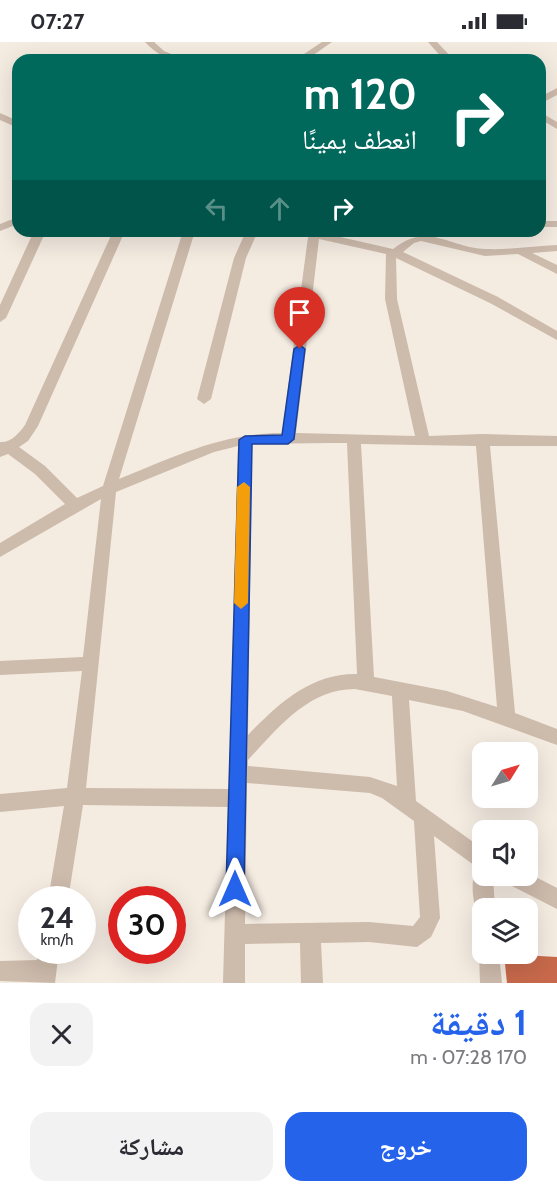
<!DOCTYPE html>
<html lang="ar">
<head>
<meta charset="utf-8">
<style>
	body { margin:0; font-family:Cabin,"Noto Naskh Arabic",sans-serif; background:#f2f2f3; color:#2b2b33; direction:rtl; height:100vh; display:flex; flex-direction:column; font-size:22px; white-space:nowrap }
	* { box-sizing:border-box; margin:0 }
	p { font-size:20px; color:#7c7c81 }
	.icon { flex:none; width:33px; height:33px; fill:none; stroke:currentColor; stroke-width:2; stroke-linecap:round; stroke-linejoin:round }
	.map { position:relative; height:941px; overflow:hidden; direction:ltr }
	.details { display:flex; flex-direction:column; background:#fff; flex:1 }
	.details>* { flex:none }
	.hud { position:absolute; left:12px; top:12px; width:534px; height:183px; border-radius:18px; box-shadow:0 6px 24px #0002; direction:rtl; background:#00695c; color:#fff; overflow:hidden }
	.needle { width:39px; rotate:53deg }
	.controls { position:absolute; left:472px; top:700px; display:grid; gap:12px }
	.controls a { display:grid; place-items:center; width:66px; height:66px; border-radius:12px; background:#fff; box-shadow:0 6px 24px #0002; font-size:30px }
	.speed { position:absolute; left:18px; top:844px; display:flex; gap:12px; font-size:30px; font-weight:700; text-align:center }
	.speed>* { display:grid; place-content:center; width:78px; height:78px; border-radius:50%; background:#fff; box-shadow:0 6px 24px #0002; line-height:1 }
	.speed small { font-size:15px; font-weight:400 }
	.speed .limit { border:9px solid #d22; background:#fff; color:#111 }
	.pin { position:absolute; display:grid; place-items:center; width:51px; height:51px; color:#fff; margin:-62px -26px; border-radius:50% 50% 50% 0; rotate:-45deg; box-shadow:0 0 6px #0007 }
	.pin .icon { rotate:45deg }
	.me { position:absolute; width:66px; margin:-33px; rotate:0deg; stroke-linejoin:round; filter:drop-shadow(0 0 4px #0008) }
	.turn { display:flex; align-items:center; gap:21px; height:126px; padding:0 30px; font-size:27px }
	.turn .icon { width:78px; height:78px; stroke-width:2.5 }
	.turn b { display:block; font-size:42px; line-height:51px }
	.lanes { display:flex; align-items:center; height:57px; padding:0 30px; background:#0003; justify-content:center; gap:30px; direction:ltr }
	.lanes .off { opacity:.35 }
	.round { display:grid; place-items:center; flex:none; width:63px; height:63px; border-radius:18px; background:#f2f2f3 }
	.summary { display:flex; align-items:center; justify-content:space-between; height:102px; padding:0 30px }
	h1 { font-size:36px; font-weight:700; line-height:45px; color:#2563eb }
	.cta { display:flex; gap:12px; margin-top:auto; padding:12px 30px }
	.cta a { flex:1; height:69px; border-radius:18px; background:#2563eb; color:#fff; font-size:24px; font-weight:700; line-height:69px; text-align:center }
	.cta a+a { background:#f2f2f3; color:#2b2b33 }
	.status { display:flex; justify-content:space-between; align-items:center; height:42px; padding:0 30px; background:#fff; direction:ltr }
	.status svg { height:16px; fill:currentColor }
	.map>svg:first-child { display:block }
	.building { fill:#c8694b }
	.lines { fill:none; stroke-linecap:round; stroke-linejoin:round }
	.minor { fill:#cdbbac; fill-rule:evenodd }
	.route { fill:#2563eb; stroke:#184099; stroke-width:1.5 }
	.slow { fill:#f59e0b }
</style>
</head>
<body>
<div class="status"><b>07:27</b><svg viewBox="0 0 49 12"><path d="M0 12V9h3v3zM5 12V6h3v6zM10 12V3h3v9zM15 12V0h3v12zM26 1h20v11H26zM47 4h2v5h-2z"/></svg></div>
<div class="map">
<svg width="557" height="941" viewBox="0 0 557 941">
	<rect width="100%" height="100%" fill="#f4ebe1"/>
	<polygon class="building" points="504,912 557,915 557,941 507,941"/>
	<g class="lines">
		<g class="minor">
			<path d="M145,0H154L164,9L186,18C168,18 157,13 145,0Z"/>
			<polygon points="322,0 332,0 306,18 295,18"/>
			<polygon points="428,0 437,0 454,18 444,18"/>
			<polygon points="557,46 557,53 540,62 540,55"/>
			<polygon points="540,70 557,80 557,87 540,77"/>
			<polygon points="0,71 18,79 18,86 0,78"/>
			<polygon points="18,175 18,182 0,189 0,182"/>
			<rect x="540" y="179" width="17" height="6"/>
			<polygon points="34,189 46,189 6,276 0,280 0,263"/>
			<path d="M113,189H125L38,384L28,399L19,405L45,424L77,456L103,444L183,189H195L119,437C173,415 223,391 282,391L308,195L293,189H314L393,207C429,179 448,206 486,207C509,208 534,204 557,203V209L532,211L557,223V232L518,212L485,214L421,199L414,201L403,210L498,255L557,289V298L490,261L396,216L397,257L429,394L482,392L557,394V404H490L515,671L557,687V703L463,669L409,658L416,759L483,807V834H493L495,867H483V876L478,874C473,862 469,836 478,826L434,794L440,876L431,895L417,905L369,900L321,901L323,941H301L300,901L245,902V941H223L228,765L83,763L68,858H48L64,764L0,770V752L67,746L82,629L0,633V619L83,615L101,457L0,515V501L65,462L35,432L8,412L0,415V400C11,401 19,391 25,383ZM319,197L386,212L385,257L415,394L296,391ZM328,401H347L357,632C311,631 278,662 248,693L252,402ZM361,402L476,404L497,665L447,649L374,635ZM238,404L229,747L86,746L116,450L214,410ZM355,647L392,654L397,744L370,735L248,724V718C278,686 308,647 355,647ZM247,741L370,751L382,756L414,779L420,875L413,884L369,880L245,882Z"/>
			<polygon points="246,189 258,189 246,216 211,357 204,362 197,357 234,216"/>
			<polygon points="528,831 557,846 557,867 506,841 503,834 528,834"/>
			<polygon points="483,904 483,912 499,912 502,941 480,941 479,912"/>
			<polygon points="39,909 59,909 55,941 0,939 0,919 37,918"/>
		</g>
	</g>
	<polygon class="route" points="300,303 305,307 294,397 288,402 252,402 244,847 242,853 235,855 229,853 226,847 239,398 245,394 282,393 294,307"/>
	<polygon class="slow" points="244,440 250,445 248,561 241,567 234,561 237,445"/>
</svg>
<div class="controls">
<a><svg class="needle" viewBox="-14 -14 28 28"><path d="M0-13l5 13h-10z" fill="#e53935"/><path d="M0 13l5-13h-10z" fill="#7c7c81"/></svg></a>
<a><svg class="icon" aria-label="sound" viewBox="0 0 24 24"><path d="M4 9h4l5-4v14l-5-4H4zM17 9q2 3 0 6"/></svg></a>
<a><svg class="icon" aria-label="layers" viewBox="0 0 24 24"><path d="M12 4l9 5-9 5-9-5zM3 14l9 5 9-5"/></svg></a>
</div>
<div class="speed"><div>24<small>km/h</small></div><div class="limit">30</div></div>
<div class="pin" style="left:300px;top:307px;background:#d93025"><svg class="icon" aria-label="arrive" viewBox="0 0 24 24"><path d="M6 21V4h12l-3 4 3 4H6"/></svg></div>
<svg class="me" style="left:235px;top:847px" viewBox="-20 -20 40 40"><path d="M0-17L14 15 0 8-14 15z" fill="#2563eb" stroke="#fff" stroke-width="4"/></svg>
<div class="hud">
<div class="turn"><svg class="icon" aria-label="right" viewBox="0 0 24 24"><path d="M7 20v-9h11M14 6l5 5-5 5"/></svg><div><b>120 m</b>انعطف يمينًا</div></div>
<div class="lanes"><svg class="icon off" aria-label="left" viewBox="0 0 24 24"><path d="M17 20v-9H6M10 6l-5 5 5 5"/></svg><svg class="icon off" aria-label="ahead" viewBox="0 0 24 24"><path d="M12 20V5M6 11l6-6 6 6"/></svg><svg class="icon" aria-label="right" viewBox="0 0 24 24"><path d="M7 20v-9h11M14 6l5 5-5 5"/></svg></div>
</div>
</div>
<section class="details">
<div class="summary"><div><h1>1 دقيقة</h1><p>170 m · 07:28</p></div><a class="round"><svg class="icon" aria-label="close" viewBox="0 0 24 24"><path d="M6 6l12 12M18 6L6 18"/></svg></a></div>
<div class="cta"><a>خروج</a><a>مشاركة</a></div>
</section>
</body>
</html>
